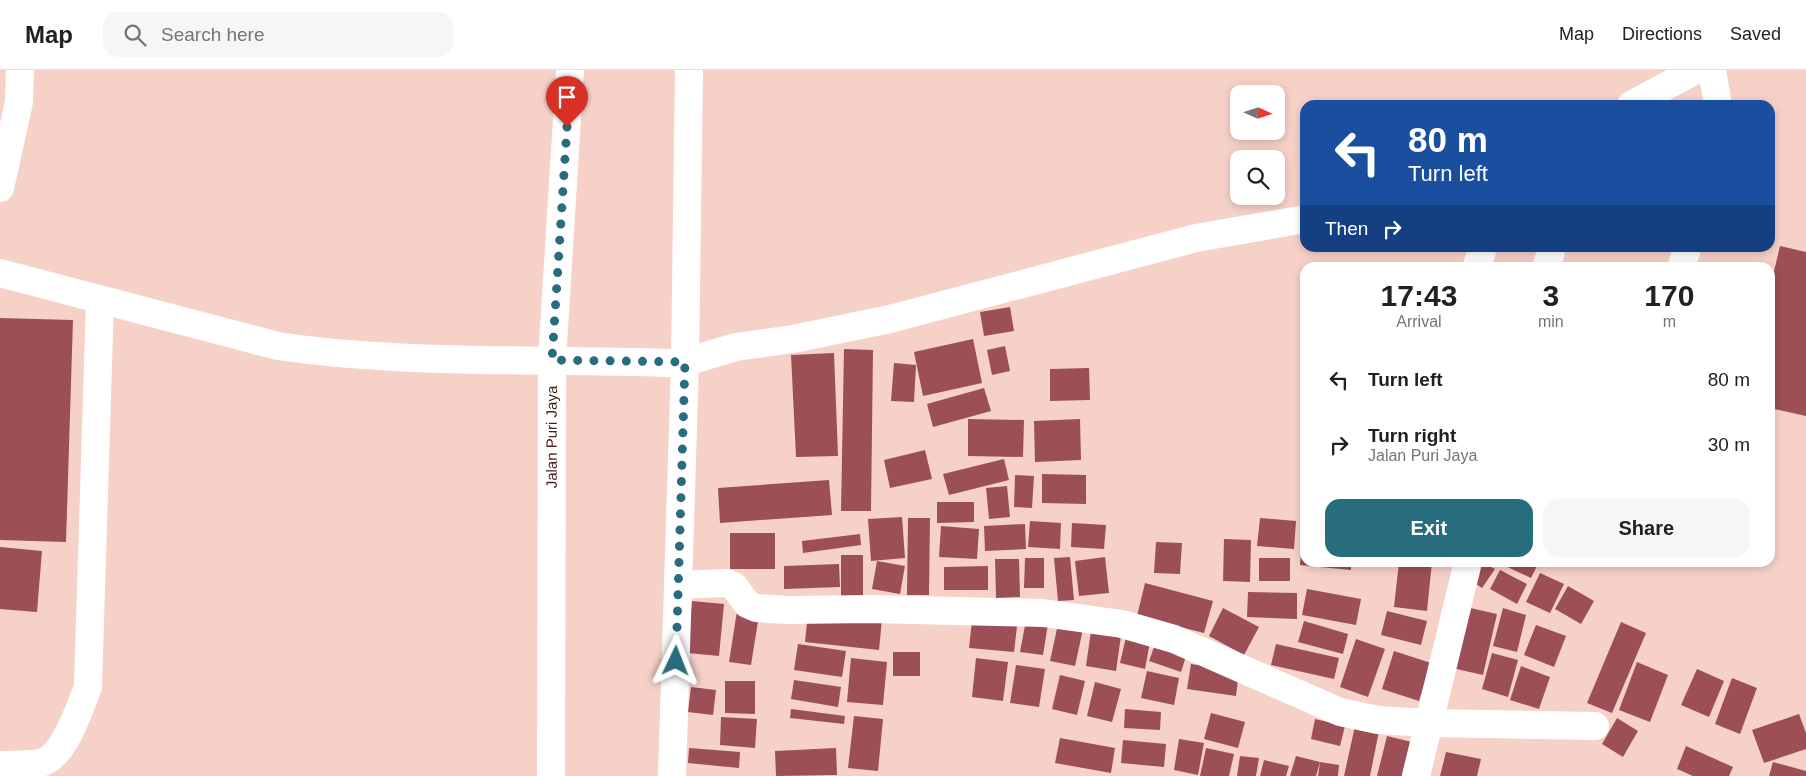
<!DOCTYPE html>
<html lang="en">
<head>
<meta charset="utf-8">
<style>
	body { margin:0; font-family:Arial,sans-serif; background:#f6f6f6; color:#202124; height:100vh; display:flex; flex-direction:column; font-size:19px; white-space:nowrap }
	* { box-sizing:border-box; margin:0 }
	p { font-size:16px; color:#757577 }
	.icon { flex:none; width:28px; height:28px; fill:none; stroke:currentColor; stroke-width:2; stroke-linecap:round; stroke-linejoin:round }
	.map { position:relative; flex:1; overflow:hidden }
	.sheet { position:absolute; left:1300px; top:192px; width:475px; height:305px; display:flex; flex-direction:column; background:#fff; border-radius:15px; box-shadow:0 2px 8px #0003 }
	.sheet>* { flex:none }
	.guide { position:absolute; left:1300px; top:30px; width:475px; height:152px; border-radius:15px; box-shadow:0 2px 8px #0003; background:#1a4fa0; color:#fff; overflow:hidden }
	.needle { width:32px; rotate:93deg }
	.tools { position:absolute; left:1230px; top:15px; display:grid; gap:10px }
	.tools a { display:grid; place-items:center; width:55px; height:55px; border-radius:10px; background:#fff; box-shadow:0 2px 8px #0003; font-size:25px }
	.pin { position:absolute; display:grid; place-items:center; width:42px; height:42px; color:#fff; margin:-51px -21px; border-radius:50% 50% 50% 0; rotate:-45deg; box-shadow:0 0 5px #0007 }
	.pin .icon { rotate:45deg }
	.me { position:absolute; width:55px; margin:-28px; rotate:2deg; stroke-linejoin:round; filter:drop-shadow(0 0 4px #0008) }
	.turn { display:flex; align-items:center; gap:18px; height:105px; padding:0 25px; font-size:22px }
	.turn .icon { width:65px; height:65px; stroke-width:2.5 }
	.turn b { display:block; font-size:35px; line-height:42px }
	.then { display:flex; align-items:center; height:48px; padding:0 25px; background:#0003; gap:10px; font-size:19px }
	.eta { display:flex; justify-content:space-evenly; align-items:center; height:85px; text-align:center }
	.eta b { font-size:30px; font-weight:700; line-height:35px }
	.cta { display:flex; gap:10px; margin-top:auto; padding:10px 25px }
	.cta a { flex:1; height:58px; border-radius:15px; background:#286d7d; color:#fff; font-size:20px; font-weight:700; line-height:58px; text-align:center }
	.cta a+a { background:#f6f6f6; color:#202124 }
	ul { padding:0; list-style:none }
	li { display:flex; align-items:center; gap:15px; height:65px; padding:0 25px }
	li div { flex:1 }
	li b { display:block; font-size:19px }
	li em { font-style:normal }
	header { display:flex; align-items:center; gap:30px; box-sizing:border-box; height:70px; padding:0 25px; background:#fff; border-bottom:1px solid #e0e0e0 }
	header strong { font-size:24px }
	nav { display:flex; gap:28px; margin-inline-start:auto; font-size:18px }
	.search { width:350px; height:45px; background:#f6f6f6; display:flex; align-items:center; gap:12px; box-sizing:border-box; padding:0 18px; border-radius:15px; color:#757577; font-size:19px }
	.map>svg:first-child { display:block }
	.building { fill:#9c4f56 }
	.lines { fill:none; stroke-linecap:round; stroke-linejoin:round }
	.minor { stroke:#fff; stroke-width:28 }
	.route { stroke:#286d7d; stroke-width:9; stroke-dasharray:0 16.2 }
	.labels { text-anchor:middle; stroke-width:5; stroke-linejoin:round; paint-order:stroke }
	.street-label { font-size:15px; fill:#45241b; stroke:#f6d1c8 }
</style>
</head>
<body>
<header>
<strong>Map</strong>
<div class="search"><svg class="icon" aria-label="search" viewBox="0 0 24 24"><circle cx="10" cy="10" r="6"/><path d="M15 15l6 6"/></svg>Search here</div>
<nav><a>Map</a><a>Directions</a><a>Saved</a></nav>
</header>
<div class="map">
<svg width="1806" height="706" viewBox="0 0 1806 706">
	<rect width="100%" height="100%" fill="#f6d1c8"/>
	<g class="building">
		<polygon points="1780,176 1806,182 1806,346 1770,338 1770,218"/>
		<polygon points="1010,237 1014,261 984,266 980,242"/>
		<polygon points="0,248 73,250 66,472 0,470"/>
		<polygon points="973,269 982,313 923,326 914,282"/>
		<polygon points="1005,276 1010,301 992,305 987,280"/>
		<polygon points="844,279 873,280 871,441 841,441"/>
		<polygon points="834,283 838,386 796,387 791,285"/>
		<polygon points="894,293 916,295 914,332 891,331"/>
		<polygon points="1089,298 1090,330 1050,331 1050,299"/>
		<polygon points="984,318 991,341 933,357 927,334"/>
		<polygon points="968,349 1024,350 1023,387 968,386"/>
		<polygon points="1080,349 1081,390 1035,392 1034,351"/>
		<polygon points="925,380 932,409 890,418 884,390"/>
		<polygon points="1004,389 1009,410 949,425 943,404"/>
		<polygon points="1042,404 1086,405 1086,434 1042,433"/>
		<polygon points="1015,405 1034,406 1032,438 1014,437"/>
		<polygon points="829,410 832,445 720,453 718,418"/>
		<polygon points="1007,416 1010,447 989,449 986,418"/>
		<polygon points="937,432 974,432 974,452 937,453"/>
		<polygon points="902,447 905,488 871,491 868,449"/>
		<polygon points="908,448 930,448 929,525 907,525"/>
		<polygon points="1260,448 1296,451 1294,479 1257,476"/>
		<polygon points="1304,449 1305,492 1351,492 1351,500 1300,495"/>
		<polygon points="1030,451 1061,453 1060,479 1028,477"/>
		<polygon points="1072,453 1106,455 1104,479 1071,477"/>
		<polygon points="1025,454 1026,479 985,481 984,456"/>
		<polygon points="941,456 979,459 977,489 939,487"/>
		<rect x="730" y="463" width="45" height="36"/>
		<polygon points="860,464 861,475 803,483 802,471"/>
		<polygon points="1224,469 1251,470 1250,512 1223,511"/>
		<polygon points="1156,472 1182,473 1180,504 1154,503"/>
		<polygon points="0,477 42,481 37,542 0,539"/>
		<rect x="841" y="485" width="22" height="53"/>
		<polygon points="1070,487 1074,530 1058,531 1054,488"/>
		<polygon points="1105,487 1109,523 1079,526 1075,491"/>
		<polygon points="1025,488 1044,488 1044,518 1024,518"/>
		<rect x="1259" y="488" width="31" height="23"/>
		<polygon points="995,489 1019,489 1020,527 996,528"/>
		<polygon points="877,491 905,496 900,524 872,519"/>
		<polygon points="1399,492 1432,492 1427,541 1394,537"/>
		<polygon points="1482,492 1495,499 1482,518 1470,510"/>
		<polygon points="1497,492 1539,492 1531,508"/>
		<polygon points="839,494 840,517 784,519 784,496"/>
		<polygon points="988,496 988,520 944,520 944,497"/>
		<polygon points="1500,500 1527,514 1517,534 1490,519"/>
		<polygon points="1540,503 1564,514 1550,543 1526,532"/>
		<polygon points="1145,513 1213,531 1204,563 1137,546"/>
		<polygon points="1568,516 1594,531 1581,554 1555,539"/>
		<polygon points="1307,519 1361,529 1356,555 1302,545"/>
		<polygon points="1248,522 1297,523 1297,549 1247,547"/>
		<polygon points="692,531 724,534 719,586 687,583"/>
		<polygon points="1466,537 1497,544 1483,605 1452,598"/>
		<polygon points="1223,538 1259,557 1244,585 1209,566"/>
		<polygon points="1503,538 1526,545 1517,582 1493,576"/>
		<polygon points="737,541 759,545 751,595 729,592"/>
		<polygon points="1387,541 1427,551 1421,575 1381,565"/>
		<polygon points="808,542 882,549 879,580 805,572"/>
		<polygon points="1026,550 1048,554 1043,585 1020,582"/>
		<polygon points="972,551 1017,556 1014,582 969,578"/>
		<polygon points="1304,551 1348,564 1343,584 1298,572"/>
		<polygon points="1621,552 1646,563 1612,643 1587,633"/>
		<polygon points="1058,554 1083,559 1075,596 1050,591"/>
		<polygon points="1536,555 1566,566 1554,597 1524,585"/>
		<polygon points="1091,561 1121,566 1116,601 1086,596"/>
		<polygon points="1126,567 1150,572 1145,599 1120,593"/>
		<polygon points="1157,569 1188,580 1181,602 1149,591"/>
		<polygon points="1356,569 1385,579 1368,627 1340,617"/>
		<polygon points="798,574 846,581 842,607 794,600"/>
		<polygon points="1276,574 1339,588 1334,609 1271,595"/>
		<polygon points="1394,581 1431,593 1419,631 1382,619"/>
		<rect x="893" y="582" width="27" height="24"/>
		<polygon points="1492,583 1518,590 1508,627 1482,619"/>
		<polygon points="851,588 887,592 883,635 847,632"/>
		<polygon points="976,588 1008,592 1003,631 972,627"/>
		<polygon points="1637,592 1668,605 1650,652 1619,640"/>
		<polygon points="1191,594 1239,601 1236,626 1187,619"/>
		<polygon points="1016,595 1045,599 1039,637 1010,633"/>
		<polygon points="1521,596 1550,607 1539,639 1510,630"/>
		<polygon points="1697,599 1724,611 1709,647 1681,635"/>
		<polygon points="1147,601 1179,608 1174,635 1141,628"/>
		<polygon points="1060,605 1085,611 1077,645 1052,639"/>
		<polygon points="1732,608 1757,618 1740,664 1715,654"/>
		<polygon points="794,610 841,617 838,637 791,629"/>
		<polygon points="725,611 755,611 755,644 725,643"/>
		<polygon points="1095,612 1121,619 1112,652 1087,646"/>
		<polygon points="691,617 716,620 713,645 688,642"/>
		<polygon points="791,639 845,646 844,654 790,648"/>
		<polygon points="1125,639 1161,642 1160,660 1124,658"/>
		<polygon points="1211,643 1245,652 1238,678 1204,669"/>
		<polygon points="1799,644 1806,663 1806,679 1764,693 1752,660"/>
		<polygon points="854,646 883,649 878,701 848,698"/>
		<polygon points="721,647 757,649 755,678 720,675"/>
		<polygon points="1617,648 1638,661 1623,687 1602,674"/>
		<polygon points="1315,649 1345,656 1340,676 1311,669"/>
		<polygon points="1355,656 1379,661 1370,706 1344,706"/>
		<polygon points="1387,666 1416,673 1408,706 1377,706"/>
		<polygon points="1060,668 1115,678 1111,703 1055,693"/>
		<polygon points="1179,669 1204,673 1198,705 1174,700"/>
		<polygon points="1123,670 1166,674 1164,697 1121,693"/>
		<polygon points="1686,676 1733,697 1729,706 1693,706 1677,699"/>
		<polygon points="689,678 740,682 739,698 688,693"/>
		<polygon points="836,678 837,705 776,706 775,681"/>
		<polygon points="1206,678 1234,684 1229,706 1200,706"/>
		<polygon points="1446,682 1481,689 1477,706 1440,706"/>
		<polygon points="1240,686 1259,688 1256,706 1237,706"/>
		<polygon points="1296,686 1320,692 1316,706 1290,706"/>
		<polygon points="1264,690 1289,696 1286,706 1260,706"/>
		<polygon points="1320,692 1339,695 1338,706 1318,706"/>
		<polygon points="1773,692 1806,701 1806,706 1769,706"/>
	</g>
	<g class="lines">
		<g class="minor">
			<polyline points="1712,0 1718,35"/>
			<polyline points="1631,35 1696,0"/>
			<polyline points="0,118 19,32 20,0"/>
			<polyline points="1476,198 1483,178"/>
			<polyline points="1546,198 1552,178"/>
			<polyline points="1681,198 1687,178"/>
			<path d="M0,203L278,276C407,295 540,288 670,293L685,292L736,277L793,269L890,249L1196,168L1305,149"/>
			<polyline points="678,515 727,513 734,516 747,534 756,538 788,540 872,539 1043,543 1122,554 1174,569 1340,642 1378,650 1429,653 1595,656"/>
			<path d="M0,695C13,694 30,696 43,692C65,685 80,637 88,617L100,230"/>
			<path id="s1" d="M551,706L552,290L570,0"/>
			<polyline points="672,706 685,292 689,0"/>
			<polyline points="1416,706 1468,492"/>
		</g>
	</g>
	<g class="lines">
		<polyline class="route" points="567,57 552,290 685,292 676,591"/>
	</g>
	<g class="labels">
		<g class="street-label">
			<text dy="5" stroke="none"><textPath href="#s1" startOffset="339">Jalan Puri Jaya</textPath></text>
		</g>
	</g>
</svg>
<div class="tools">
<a><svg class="needle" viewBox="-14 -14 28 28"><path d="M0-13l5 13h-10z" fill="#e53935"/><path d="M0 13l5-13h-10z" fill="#757577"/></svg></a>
<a><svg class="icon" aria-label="search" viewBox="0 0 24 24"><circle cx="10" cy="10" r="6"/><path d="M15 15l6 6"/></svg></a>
</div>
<div class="pin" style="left:567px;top:57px;background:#d93025"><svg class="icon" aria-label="arrive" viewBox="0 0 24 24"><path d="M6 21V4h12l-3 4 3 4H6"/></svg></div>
<svg class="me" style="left:676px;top:591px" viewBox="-20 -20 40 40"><path d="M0-17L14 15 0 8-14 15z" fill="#286d7d" stroke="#fff" stroke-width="4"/></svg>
<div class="guide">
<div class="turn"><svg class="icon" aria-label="left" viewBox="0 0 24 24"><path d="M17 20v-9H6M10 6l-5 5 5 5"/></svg><div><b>80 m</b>Turn left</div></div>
<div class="then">Then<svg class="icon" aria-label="right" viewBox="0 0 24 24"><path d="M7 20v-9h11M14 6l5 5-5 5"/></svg></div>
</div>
<section class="sheet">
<div class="eta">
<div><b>17:43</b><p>Arrival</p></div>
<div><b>3</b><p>min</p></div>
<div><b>170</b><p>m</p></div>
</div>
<ul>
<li><svg class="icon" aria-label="left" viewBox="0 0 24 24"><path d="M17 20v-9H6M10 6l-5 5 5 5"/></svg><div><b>Turn left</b></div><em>80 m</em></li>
<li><svg class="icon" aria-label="right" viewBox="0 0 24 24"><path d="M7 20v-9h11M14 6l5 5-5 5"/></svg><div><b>Turn right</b><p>Jalan Puri Jaya</p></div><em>30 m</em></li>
</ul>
<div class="cta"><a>Exit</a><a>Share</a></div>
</section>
</div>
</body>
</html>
